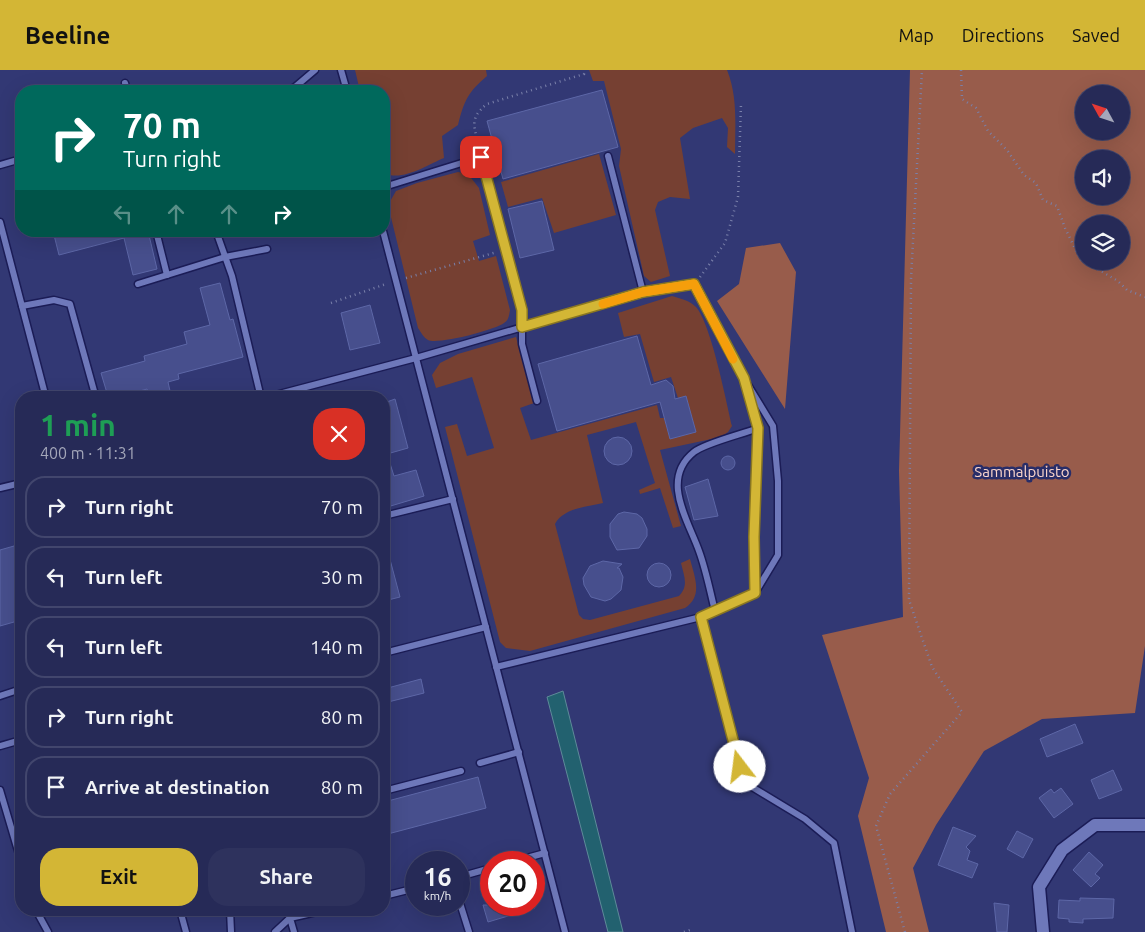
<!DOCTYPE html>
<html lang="en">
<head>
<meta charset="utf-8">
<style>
	body { margin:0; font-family:Ubuntu,sans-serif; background:#2e325d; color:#f1f3f6; height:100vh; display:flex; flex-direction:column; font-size:19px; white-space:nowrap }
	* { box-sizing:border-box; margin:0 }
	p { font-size:16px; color:#a4a7ba }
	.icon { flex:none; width:28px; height:28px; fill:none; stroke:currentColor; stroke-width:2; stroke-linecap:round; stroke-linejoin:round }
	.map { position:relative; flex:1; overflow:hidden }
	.side { position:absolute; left:15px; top:321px; width:375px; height:525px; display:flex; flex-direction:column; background:#262a57; border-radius:20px; box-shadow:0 5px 20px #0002,0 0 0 1px #42466d }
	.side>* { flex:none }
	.guide { position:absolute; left:15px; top:15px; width:375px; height:152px; border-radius:20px; box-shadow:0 5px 20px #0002,0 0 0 1px #42466d; background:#00695c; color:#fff; overflow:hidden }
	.needle { width:32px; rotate:310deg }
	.tools { position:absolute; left:1075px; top:15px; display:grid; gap:10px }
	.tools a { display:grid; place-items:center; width:55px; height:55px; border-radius:50%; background:#262a57; box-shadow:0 5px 20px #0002,0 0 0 1px #42466d; font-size:25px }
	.speed { position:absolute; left:405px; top:781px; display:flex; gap:10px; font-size:25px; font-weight:700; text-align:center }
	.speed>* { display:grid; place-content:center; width:65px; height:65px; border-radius:50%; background:#262a57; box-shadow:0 5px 20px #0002,0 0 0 1px #42466d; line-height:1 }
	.speed small { font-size:12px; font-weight:400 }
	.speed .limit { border:8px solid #d22; background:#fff; color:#111 }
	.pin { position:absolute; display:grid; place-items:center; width:42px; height:42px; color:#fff; margin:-21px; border-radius:10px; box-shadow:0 2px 8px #0006 }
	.me { position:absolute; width:55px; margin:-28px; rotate:345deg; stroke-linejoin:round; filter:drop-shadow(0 0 4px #0008) }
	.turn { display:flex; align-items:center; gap:18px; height:105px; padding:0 25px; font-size:22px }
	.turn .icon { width:65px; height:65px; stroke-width:2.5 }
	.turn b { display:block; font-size:35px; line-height:42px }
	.lanes { display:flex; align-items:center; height:48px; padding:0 25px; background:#0003; justify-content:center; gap:25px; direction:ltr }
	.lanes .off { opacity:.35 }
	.round { display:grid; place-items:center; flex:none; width:52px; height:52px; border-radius:20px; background:#2e325d }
	.summary { display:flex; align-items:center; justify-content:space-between; height:85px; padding:0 25px }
	h1 { font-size:30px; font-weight:600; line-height:38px; color:#1e9e55 }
	.button { display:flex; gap:10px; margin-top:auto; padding:10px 25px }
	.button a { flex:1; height:58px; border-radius:20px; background:#d3b635; color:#111; font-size:20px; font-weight:600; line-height:58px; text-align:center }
	.button a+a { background:#2e325d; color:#f1f3f6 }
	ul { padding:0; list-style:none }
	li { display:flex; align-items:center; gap:15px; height:62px; margin:0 10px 8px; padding:0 15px; border:2px solid #42466d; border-radius:20px }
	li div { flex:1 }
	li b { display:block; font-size:19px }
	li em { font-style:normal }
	header { display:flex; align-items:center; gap:30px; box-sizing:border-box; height:70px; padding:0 25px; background:#d3b635; color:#111 }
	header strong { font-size:24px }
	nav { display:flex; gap:28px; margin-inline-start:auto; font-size:18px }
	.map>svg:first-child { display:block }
	.green { fill:#764032 }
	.forest { fill:#985c4b; fill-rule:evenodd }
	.water { fill:#22616f; stroke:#5e8b99 }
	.building { fill:#474f8d; stroke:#5d67a7 }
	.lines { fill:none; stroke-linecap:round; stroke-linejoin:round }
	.service-casing { stroke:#1b1c56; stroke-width:9 }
	.minor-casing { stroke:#1b1c56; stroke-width:15 }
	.path { stroke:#7a80aa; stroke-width:2.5; stroke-dasharray:1 4; stroke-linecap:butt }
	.service { stroke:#6e78ba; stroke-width:6 }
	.minor { stroke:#6e78ba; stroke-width:12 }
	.route-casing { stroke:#897622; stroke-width:12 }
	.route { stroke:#d3b635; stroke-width:9 }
	.slow { stroke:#f59e0b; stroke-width:9 }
	.labels { text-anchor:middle; stroke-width:5; stroke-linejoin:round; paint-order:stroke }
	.park-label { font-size:15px; fill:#fcd6cb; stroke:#282d68 }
</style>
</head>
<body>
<header>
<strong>Beeline</strong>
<nav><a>Map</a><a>Directions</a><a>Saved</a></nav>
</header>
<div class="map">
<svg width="1145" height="862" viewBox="0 0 1145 862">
	<rect width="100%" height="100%" fill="#323874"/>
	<g class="green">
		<path d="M355,0H486L487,6C468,22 464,31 458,55L442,66L444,88C427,95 402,112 384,103V21H360Z"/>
		<path d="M589,0H727C738,27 735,56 735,84L727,77L728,58L722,48L693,58L680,68L690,129L670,127L658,132L655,140L670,206L651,212L644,206L619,96L621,79L604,11H593Z"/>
		<polygon points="599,84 616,145 554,163 542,128 508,137 501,112"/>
		<path d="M458,102L468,104L479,118L490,165L473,171L479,191L496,186L510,240C509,245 509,250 504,253C495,260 437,275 428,270C423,267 421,262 418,258L388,135L396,121L417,113Z"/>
		<path d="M672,226C681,229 689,230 696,237C711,254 726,330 732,356L728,362L721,367L660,380L681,456L673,458L660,418L640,424L639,420L655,413L636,352L587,365L603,433C587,437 563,438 555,454L579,545L583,549L590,550L679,526C689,516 684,506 681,493L690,489C695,508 703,526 685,538L530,581L506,578L500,572L445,357L457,354L467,386L494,378L472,307L436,318L432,305L440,293L458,284L516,267L534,333L520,338L531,370L657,335L660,348H664L670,369L696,362L686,326L678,328L671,307L654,312L640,264L624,267L618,243Z"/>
	</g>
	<g class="forest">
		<path d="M910,0H1145V576L1135,643L1042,649L984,681L936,755L913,798L929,862H886L858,746L869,708L822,565L903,547L899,401ZM1084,24H1121V61H1084ZM1084,89H1121V126H1084ZM1084,154H1121V191H1084Z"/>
		<polygon points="780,173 796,202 785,339 717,231 739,214 746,178"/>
	</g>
	<polygon class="water" points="563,621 623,862 608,862 547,627"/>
	<g class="building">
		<polygon points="602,20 618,77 503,109 487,51"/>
		<polygon points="542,131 554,180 520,188 508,139"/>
		<polygon points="53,161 148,161 157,199 133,205 124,168 59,185"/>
		<polygon points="220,213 230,250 233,249 243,287 178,304 179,309 168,312 170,321 150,328 147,319 118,327 116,321 107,323 101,303 145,291 144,286 187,274 184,262 210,255 200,218"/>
		<polygon points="370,235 380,273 350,280 341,243"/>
		<polygon points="637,266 651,315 666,310 673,316 675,329 686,326 696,362 670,369 660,332 557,361 538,294"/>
		<polygon points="395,329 408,378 387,384 394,406 416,400 424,426 384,438 384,333"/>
		<circle cx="618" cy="381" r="14"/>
		<circle cx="728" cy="393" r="7"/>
		<polygon points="708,409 718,446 694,450 685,417"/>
		<polygon points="624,442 637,444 642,448 647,459 647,466 639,478 617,480 610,467 610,454 618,444"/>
		<polygon points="21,474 21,550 0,556 0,480"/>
		<polygon points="384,482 388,482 400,527 384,531"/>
		<polygon points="603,491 622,494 617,498 619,498 623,507 621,520 611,529 605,531 591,527 584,515 583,508 590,496"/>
		<circle cx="659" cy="505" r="12"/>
		<polygon points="421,609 424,623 384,633 384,619"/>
		<polygon points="1075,654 1083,673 1047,687 1040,669"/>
		<polygon points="1113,700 1122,720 1099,729 1091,710"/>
		<polygon points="478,707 486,738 384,765 384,732"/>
		<polygon points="1061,718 1073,734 1054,748 1039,728 1051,719 1054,723"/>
		<polygon points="953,757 976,766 966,777 970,781 967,790 978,794 972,808 938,795"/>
		<polygon points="1017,761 1033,769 1023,788 1007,779"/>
		<polygon points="1089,782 1103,795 1095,804 1100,808 1091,817 1073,800"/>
		<polygon points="1080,828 1114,829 1113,848 1083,849 1083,853 1069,852 1069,849 1058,848 1059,830 1080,831"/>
		<polygon points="994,833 1009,835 1007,862 997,862"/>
		<polygon points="483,835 534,835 535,838 488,852"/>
	</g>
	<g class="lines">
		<g class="service-casing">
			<g id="service">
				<polyline points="341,0 347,21"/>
				<polyline points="125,13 127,21"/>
				<polyline points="286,21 295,17 315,0"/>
				<polyline points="608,86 643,222"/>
				<polyline points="0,95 21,89"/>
				<polyline points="384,117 481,87 522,240 522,274 537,331"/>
				<polyline points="0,152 46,328"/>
				<polyline points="156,161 167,205"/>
				<polyline points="216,161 232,206 261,328"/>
				<polyline points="383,161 565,862"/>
				<polyline points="138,214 225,187 267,179"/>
				<polyline points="22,236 54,230 70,234 96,328"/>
				<polyline points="264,328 416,288 643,222 694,214 744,308 758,358 754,467 755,523"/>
				<polyline points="0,418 21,413"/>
				<polyline points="384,446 453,429"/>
				<path d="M715,541C710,521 706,500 699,481C688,450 660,409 694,382C705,373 743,364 758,358"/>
				<polyline points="701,547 740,697 752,717 805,749 834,773 852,862"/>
				<polyline points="384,583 486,557"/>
				<polyline points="496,597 701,547 755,523 778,485 778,411 773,356 748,315"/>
				<polyline points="0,626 21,619"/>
				<polyline points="0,676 21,670"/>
				<polyline points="480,693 519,682"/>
				<polyline points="0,720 21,791"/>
				<polyline points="384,721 461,701"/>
				<polyline points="512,792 545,783"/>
				<polyline points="459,807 491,798"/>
				<polyline points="384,826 416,818"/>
				<polyline points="459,830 469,862"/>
				<polyline points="36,840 48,862"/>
				<polyline points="180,840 186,862"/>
				<polyline points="230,840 231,862"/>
				<polyline points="275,862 290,848"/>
				<polyline points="294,862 290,848 325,840"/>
			</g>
		</g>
		<g class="minor-casing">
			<polyline id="minor" points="1043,862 1039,817 1062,780 1095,755 1145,755"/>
		</g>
		<g class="path">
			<polyline points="961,0 962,29 976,38 988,61 1007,80 1024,105 1036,113 1043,130 1057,136 1065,158 1080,189 1118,211 1127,220 1145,227"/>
			<path d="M479,78C475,57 468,49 487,34L584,4L583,0"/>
			<polyline points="700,207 725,173 738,127 741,34"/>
			<polyline points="406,208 497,182"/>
			<polyline points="331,233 386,214"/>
			<polyline points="684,862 690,860"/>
			<polyline points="905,862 876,756 890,724 962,642 932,597 909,530 911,209 922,0"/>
		</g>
		<use href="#service" class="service"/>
		<use href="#minor" class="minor"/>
	</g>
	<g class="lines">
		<g class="route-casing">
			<polyline id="route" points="481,87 522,240 522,257 643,222 694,214 744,308 758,358 754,467 755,523 701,547 740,697"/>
		</g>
		<use href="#route" class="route"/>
		<polyline class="slow" points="603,234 643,222 694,214 733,289"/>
	</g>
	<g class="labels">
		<g class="park-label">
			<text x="1022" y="407">Sammalpuisto</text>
		</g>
	</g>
</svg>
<div class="tools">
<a><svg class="needle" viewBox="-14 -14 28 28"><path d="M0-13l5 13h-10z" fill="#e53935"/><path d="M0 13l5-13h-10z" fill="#a4a7ba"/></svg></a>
<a><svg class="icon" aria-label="sound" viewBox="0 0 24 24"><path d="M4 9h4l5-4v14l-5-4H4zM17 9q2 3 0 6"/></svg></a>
<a><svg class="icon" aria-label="layers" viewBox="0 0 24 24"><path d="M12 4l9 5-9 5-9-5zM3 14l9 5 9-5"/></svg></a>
</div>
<div class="speed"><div>16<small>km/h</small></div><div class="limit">20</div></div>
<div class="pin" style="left:481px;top:87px;background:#d93025"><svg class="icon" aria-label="arrive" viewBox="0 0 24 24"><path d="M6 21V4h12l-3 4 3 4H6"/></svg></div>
<svg class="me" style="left:740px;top:697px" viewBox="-20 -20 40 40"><circle r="19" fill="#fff"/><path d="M0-13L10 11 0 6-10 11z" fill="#d3b635"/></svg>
<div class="guide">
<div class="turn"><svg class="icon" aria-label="right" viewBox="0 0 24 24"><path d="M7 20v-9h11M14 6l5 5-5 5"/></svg><div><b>70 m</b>Turn right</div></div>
<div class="lanes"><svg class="icon off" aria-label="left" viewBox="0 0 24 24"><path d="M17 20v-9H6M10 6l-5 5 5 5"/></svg><svg class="icon off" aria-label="ahead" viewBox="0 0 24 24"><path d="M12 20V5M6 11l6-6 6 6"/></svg><svg class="icon off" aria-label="ahead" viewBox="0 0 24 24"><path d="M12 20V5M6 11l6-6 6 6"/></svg><svg class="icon" aria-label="right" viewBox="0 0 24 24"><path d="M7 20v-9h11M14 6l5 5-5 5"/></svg></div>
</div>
<section class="side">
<div class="summary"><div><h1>1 min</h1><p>400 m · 11:31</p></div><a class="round" style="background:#d93025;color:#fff"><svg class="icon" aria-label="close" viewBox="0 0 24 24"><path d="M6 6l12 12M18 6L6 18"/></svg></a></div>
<ul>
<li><svg class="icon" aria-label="right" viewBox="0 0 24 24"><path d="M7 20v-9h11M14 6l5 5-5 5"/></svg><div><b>Turn right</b></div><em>70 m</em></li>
<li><svg class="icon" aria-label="left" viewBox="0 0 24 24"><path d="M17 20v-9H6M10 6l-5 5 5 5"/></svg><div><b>Turn left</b></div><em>30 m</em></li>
<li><svg class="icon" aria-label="left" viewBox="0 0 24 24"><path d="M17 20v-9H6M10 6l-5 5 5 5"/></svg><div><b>Turn left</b></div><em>140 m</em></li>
<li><svg class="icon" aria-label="right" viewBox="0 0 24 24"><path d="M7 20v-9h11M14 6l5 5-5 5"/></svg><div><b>Turn right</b></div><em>80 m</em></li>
<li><svg class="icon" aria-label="arrive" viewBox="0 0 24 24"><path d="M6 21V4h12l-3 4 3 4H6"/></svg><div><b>Arrive at destination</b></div><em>80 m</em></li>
</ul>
<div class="button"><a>Exit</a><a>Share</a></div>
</section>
</div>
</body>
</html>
